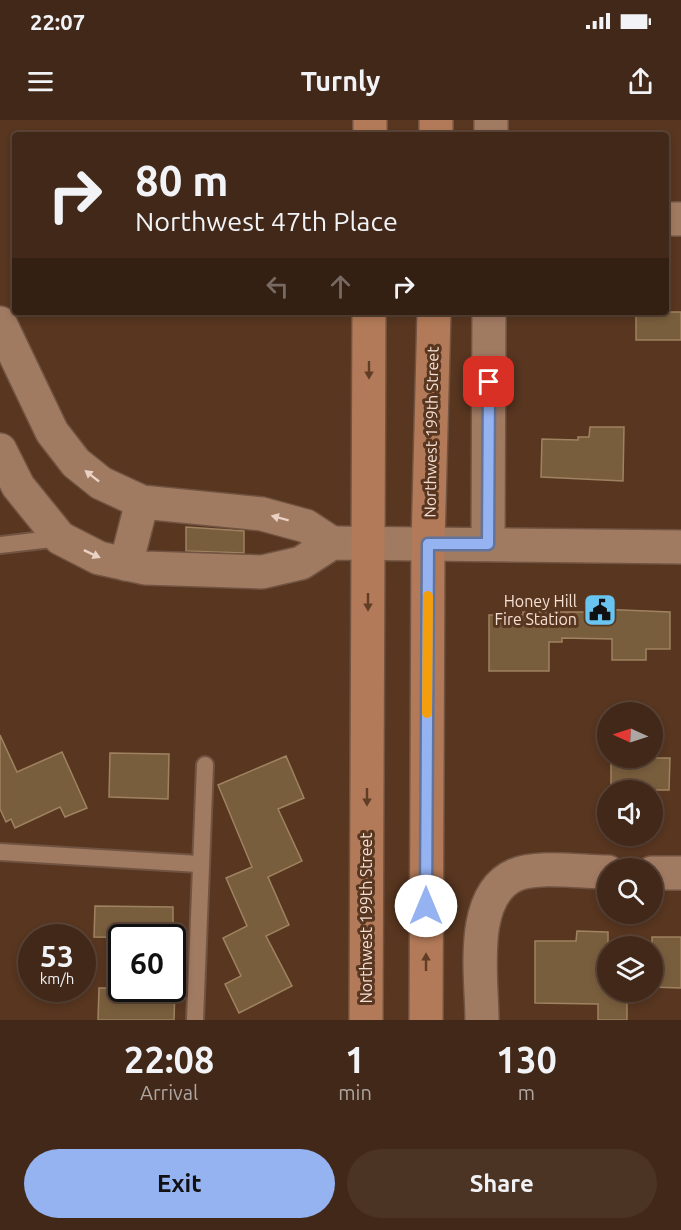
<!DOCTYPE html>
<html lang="en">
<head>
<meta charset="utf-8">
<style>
	body { margin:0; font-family:Ubuntu,sans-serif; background:#4c3425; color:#f1f3f6; height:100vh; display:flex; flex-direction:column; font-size:22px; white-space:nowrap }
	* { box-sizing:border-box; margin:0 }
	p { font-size:20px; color:#aea6a2 }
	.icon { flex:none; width:33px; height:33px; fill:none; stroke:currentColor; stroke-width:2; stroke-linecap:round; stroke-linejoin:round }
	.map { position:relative; height:900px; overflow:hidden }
	.panel { display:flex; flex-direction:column; background:#422818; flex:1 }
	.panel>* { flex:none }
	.hud { position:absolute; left:12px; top:12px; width:657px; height:183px; border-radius:6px; box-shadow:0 3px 9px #0003,0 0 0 2px #5a4437; background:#422818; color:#f1f3f6; overflow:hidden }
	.needle { width:39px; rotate:273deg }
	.buttons { position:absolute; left:597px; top:582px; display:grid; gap:12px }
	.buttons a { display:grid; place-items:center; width:66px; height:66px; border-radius:50%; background:#422818; box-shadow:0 3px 9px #0003,0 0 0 2px #5a4437; font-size:30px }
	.speed { position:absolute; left:18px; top:804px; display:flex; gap:12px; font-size:30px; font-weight:700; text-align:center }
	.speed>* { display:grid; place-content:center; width:78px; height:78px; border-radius:50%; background:#422818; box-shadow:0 3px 9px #0003,0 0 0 2px #5a4437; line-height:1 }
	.speed small { font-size:15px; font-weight:400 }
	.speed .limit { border:3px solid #111; border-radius:9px; background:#fff; color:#111 }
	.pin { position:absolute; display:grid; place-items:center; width:51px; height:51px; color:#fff; margin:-26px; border-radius:12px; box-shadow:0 3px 9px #0006 }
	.me { position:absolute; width:66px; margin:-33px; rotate:0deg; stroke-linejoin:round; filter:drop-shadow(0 0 4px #0008) }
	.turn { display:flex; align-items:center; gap:21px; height:126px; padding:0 24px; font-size:27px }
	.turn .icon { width:78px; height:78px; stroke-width:2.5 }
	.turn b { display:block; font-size:42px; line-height:51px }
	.lanes { display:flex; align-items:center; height:57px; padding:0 24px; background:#0003; justify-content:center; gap:30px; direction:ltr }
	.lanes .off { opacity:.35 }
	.eta { display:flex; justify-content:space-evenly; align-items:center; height:102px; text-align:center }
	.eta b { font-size:36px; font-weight:600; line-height:42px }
	.cta { display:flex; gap:12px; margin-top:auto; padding:12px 24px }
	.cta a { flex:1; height:69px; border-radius:36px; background:#95b2f1; color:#111; font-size:24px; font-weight:600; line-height:69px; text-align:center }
	.cta a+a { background:#4c3425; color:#f1f3f6 }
	.status { display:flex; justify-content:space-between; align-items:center; height:42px; padding:0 30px; background:#422818; direction:ltr }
	.status svg { height:16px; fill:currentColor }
	header { display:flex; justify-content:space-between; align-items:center; height:78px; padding:0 24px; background:#422818; font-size:27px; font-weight:600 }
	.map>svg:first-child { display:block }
	.building { fill:#795e3d; stroke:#9f8360; stroke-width:1.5 }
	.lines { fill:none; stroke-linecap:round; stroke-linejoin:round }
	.service-casing { stroke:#705340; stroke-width:20 }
	.minor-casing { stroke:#705340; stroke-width:36 }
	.primary-casing { stroke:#705340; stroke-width:36 }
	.service { stroke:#a17a62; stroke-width:16 }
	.minor { stroke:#a17a62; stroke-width:33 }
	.primary { stroke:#b27a58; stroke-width:33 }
	.oneway { fill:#613d26 }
	.oneway2 { fill:#e9d1c3 }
	.route-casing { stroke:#61749d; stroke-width:15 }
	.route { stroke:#95b2f1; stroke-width:10 }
	.slow { stroke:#f59e0b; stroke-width:10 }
	.labels { text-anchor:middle; stroke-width:6; stroke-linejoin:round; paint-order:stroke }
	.street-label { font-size:16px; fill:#f6e0d4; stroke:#583620 }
	.poi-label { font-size:16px; fill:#f6e0d4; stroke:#583620; text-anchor:end }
</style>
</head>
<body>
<div class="status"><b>22:07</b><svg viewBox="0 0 49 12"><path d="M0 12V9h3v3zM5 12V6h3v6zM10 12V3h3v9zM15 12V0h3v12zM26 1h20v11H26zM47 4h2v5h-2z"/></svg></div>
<header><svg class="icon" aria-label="menu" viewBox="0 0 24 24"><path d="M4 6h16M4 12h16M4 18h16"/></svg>Turnly<svg class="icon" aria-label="share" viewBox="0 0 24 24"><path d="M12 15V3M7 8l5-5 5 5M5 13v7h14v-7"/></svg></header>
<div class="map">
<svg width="681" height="900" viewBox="0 0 681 900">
	<rect width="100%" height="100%" fill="#583620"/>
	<g class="building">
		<rect x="636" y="192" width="45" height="28"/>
		<polygon points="590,307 624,307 623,361 541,357 542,319 578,320 578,317 589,317"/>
		<polygon points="186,407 244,411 244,433 186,431"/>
		<polygon points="599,489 670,492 670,529 646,529 646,540 612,540 612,519 562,518 562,522 549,522 549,551 489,551 489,495 523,495 523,492 599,492"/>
		<polygon points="0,615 17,652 62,632 87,688 65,697 60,687 15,708 11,699 6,702 0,689"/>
		<polygon points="110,633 169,634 168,679 109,677"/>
		<polygon points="286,636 304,678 278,689 302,741 268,757 289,805 266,816 292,866 239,893 225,864 241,856 223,818 247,806 226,758 252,747 218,665"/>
		<polygon points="611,638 670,638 669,670 611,670"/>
		<polygon points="95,786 173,787 173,818 94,817"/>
		<polygon points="577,811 608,812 608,872 627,872 627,900 598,900 598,884 535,883 535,821 576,821"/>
		<polygon points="652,817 681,817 681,868 652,867"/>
		<polygon points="99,868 175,868 174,900 98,900"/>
	</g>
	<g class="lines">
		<g class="service-casing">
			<g id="service">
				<polyline points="0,425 60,418"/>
				<polyline points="0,732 199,744"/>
				<polyline points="195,900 205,645"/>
			</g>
		</g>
		<g class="minor-casing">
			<g id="minor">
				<polyline points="491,15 491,0"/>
				<polyline points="666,99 681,99"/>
				<polyline points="0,203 52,312 76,343 101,363 142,382 262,394 306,406 332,423"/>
				<polyline points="0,330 18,366 60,418 99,438 145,448 262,452 301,443 332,423 681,427"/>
				<polyline points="488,424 489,192"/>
				<polyline points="126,444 142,382"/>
				<polyline points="652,753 681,753"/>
				<path d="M482,900C482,858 468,776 515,755C537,745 583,752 608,752"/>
			</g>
		</g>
		<g class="primary-casing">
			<g id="primary">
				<polyline points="370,15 370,0"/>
				<polyline points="436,15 436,0"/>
				<polyline points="366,900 369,192"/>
				<polyline points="426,900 428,424 434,192"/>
			</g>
		</g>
		<use href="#service" class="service"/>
		<use href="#minor" class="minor"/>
		<use href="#primary" class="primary"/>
	</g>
	<defs><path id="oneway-solid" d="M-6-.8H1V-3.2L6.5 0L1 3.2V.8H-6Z" transform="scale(1.5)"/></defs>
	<g class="oneway">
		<use href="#oneway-solid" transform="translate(369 250) rotate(90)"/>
		<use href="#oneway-solid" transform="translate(368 482) rotate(90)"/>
		<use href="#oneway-solid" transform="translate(367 677) rotate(90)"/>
		<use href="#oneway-solid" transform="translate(426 842) rotate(-90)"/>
	</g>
	<g class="oneway2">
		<use href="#oneway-solid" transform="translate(92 356) rotate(-142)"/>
		<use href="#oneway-solid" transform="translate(280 398) rotate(-165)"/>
		<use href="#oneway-solid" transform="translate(92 434) rotate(25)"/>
	</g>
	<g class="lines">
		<g class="route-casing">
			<polyline id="route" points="426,786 428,424 488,424 489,262"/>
		</g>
		<use href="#route" class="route"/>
		<polyline class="slow" points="427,593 428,476"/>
	</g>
	<defs>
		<g id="civic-square" transform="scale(1.725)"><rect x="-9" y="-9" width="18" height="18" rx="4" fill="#69c4f0" stroke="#583620"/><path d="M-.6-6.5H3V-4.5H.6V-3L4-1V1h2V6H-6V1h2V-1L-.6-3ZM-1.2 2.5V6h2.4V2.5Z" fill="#111"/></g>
	</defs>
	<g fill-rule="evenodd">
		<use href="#civic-square" x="600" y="490"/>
	</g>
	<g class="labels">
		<g class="street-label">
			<text transform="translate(431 312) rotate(-89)" y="6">Northwest 199th Street</text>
			<text transform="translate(366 798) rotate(-90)" y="6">Northwest 199th Street</text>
		</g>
		<g class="poi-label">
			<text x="577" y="487">Honey Hill<tspan x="577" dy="18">Fire Station</tspan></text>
		</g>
	</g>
</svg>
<div class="buttons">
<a><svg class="needle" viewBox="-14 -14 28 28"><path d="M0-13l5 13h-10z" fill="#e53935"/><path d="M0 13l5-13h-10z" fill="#aea6a2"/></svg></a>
<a><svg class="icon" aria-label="sound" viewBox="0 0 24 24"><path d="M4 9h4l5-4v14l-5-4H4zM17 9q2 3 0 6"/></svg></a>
<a><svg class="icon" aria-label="search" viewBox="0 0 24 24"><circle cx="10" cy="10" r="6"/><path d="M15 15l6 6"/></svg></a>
<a><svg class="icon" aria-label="layers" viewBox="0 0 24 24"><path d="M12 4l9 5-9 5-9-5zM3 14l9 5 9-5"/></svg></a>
</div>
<div class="speed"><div>53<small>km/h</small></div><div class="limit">60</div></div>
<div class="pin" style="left:489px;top:262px;background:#d93025"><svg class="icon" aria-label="arrive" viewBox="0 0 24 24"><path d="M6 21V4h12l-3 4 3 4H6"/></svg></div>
<svg class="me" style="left:426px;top:786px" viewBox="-20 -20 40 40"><circle r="19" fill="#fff"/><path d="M0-13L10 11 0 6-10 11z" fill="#95b2f1"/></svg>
<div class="hud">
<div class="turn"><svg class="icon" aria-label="right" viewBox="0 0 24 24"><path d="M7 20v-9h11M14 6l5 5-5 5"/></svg><div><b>80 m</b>Northwest 47th Place</div></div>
<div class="lanes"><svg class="icon off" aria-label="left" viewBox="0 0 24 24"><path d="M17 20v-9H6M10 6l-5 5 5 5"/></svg><svg class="icon off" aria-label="ahead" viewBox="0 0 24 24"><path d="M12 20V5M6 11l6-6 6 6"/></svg><svg class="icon" aria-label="right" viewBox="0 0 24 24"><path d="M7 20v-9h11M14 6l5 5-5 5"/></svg></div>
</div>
</div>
<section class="panel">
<div class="eta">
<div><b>22:08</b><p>Arrival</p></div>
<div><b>1</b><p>min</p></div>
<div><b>130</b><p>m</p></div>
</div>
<div class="cta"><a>Exit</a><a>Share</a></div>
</section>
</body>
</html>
